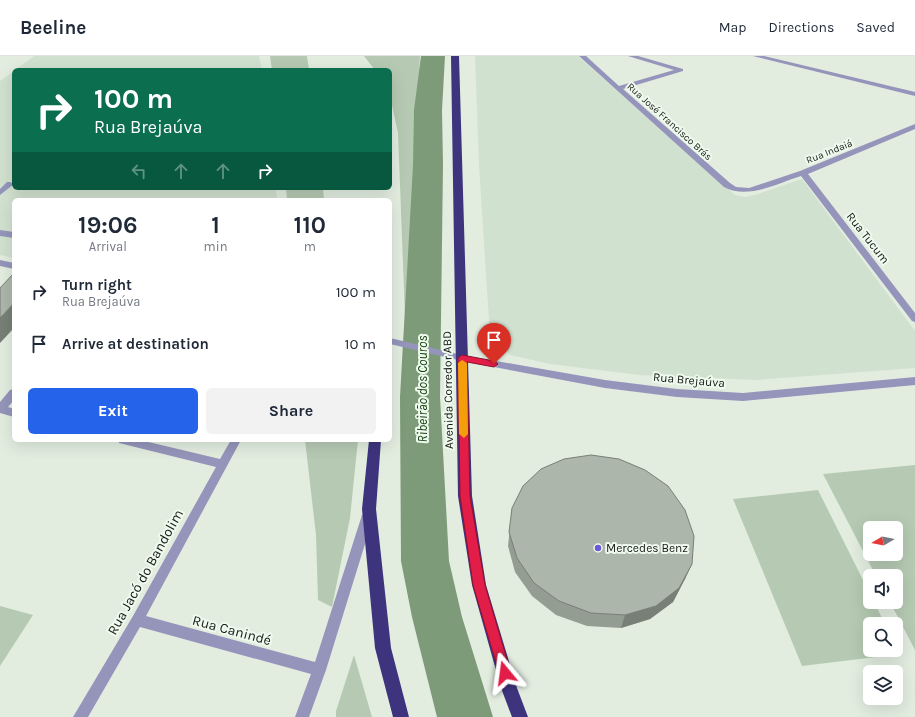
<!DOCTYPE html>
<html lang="en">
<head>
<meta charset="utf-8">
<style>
	body { margin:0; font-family:Karla,sans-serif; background:#f2f2f3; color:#1f2937; height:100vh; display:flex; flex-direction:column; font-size:15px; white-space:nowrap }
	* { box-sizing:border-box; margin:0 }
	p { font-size:13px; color:#747a83 }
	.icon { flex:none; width:22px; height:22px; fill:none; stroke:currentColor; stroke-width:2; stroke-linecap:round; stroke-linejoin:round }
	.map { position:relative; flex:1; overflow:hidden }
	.sheet { position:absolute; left:12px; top:142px; width:380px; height:244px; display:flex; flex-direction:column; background:#fff; border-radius:6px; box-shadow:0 4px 16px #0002 }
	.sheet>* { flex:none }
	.top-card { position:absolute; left:12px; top:12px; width:380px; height:122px; border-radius:6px; box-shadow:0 4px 16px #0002; background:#0b6e4f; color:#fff; overflow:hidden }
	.needle { width:26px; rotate:260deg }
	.controls { position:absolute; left:863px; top:465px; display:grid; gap:8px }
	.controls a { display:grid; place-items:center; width:40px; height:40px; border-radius:6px; background:#fff; box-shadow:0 4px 16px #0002; font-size:20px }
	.pin { position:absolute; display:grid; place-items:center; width:34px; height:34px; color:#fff; margin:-41px -17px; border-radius:50% 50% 50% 0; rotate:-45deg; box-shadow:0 0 4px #0007 }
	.pin .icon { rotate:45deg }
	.me { position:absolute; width:44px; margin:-22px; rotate:344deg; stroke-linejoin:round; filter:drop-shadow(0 0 3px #0008) }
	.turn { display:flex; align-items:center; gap:14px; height:84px; padding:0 16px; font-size:18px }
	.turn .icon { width:52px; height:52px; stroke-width:2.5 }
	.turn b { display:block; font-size:28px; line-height:34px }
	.lanes { display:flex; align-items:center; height:38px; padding:0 16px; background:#0003; justify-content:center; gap:20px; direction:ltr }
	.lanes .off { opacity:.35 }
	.eta { display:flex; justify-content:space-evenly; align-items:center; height:68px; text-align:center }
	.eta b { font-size:24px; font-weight:700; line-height:28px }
	.action { display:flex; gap:8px; margin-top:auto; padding:8px 16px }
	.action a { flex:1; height:46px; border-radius:6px; background:#2563eb; color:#fff; font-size:16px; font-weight:700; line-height:46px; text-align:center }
	.action a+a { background:#f2f2f3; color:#1f2937 }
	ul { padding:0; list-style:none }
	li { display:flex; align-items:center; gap:12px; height:52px; padding:0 16px }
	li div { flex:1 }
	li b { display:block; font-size:15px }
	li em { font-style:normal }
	header { display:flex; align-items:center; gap:24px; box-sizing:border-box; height:56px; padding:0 20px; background:#fff; border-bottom:1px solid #e0e1e3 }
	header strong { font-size:19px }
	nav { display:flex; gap:22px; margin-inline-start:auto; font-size:14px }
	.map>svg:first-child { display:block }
	.built { fill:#d1e1cf }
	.green { fill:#b6cab3; fill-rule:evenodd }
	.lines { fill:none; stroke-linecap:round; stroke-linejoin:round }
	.river { fill:#7d9b78; fill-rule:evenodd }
	.minor { fill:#9595bb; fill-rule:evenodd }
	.highway { fill:#3e347e; fill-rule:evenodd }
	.wall { fill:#949d92 }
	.shaded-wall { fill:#787f77 }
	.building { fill:#acb6aa; stroke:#787f77 }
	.route { fill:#e11d48; stroke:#92132f }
	.slow { fill:#f59e0b }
	.poi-dot { fill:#6a5ad4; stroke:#effaee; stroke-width:1.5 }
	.labels { text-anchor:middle; stroke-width:4; stroke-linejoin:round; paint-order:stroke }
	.far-street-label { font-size:10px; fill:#161915; stroke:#effaee }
	.street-label { font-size:12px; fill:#161915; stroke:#effaee }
	.poi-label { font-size:12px; fill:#161915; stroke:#effaee; text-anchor:start }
	.water-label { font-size:13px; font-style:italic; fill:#184311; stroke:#effaee }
	.near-street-label { font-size:14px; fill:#161915; stroke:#effaee }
</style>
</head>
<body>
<header>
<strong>Beeline</strong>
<nav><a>Map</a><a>Directions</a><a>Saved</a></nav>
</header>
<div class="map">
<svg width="915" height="661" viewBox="0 0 915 661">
	<rect width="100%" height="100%" fill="#e2ede0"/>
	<g class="built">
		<polygon points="34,0 259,0 262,14 15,14"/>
		<polygon points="475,0 578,0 735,139 745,141 755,139 802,123 915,275 915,312 757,324 639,319 550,308 510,299 490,279 479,110"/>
		<polygon points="14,15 14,132 276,132 277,144 14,144 14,202 0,199 0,25"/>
	</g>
	<g class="green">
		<polygon points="270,0 307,0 309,14 272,14"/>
		<polygon points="364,0 420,0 416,68 416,260 405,260 398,77 390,40 390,14 375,14"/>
		<polygon points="286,132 323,132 324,144 287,144"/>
		<polygon points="305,384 358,384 350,462 332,551 318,544 316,479"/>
		<path d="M915,409V594L890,546H896V520H876L823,418ZM870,472H896V498H870Z"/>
		<polygon points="818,434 870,538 870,546 874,546 885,568 870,568 870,594 896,594 896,589 901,598 802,610 733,443"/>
		<polygon points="0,550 33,559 0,610"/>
		<polygon points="354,599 372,661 336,661 336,655"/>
	</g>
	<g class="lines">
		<polygon class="river" points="421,0 445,0 442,54 443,109 440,341 449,505 462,561 493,661 437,661 412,561 401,505 400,341 413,109 414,54"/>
		<g class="minor">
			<path d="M579,0H586L619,30L674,14L628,0H638L683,13V15L623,33L730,127L736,131L749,132L800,115L915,68V73L808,118L915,257V266L912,265L801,120C778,127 748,144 724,131Z"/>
			<polygon points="753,0 764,0 915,36 915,40"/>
			<polygon points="7,126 10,126 14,128 0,139 0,133"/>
			<polygon points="0,174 14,176 14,182 0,180"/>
			<polygon points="0,204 14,207 14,213 0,210"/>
			<polygon points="390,282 462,299 605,324 677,333 743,337 915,321 915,329 743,345 677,341 605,332 462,305 390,288"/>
			<polygon points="14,333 14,344 8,351 14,353 14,361 0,357 0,346 10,334"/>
			<polygon points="118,384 140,384 220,403 231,384 241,384 146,560 315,606 362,459 364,456 368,454 372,456 374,459 326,614 309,661 295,661 311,618 140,571 88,661 73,661 133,560 216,411 123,388 119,387"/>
		</g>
		<g class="highway">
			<polygon points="451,0 459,0 472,440 486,529 517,632 528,661 512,661 501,632 472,529 458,440"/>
			<polygon points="369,384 381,384 376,453 391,592 409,661 393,661 375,592 362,453"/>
		</g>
	</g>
	<polygon class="wall" points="512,452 686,521 673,546 650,563 621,572 587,570 556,559 532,540 515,516 508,490"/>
	<g class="shaded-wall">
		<polygon points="14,247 14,272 0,287 0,262"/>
		<polygon points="692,508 686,521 673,546 650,563 621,572 625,559"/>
	</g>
	<g class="building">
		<polygon points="14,217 14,247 0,262 0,232"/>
		<polygon points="591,399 619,403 645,414 668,430 685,454 694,480 692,508 679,532 656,550 625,559 591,557 559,545 534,527 517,502 509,476 512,452 523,430 541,413 564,403"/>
	</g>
	<polygon class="route" points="462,299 494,305 498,308 494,311 467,306 470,440 485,529 511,617 509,621 505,623 500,621 499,617 473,529 460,440 458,302"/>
	<polygon class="slow" points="462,304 467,307 468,378 464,382 459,378 458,307"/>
	<circle class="poi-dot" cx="598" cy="492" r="4"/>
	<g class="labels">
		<g class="far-street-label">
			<text transform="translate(670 65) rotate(42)" y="4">Rua José Francisco Brás</text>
			<text transform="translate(829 95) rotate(-22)" y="4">Rua Indaiá</text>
		</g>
		<g class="street-label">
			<text transform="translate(868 182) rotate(52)" y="4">Rua Tucum</text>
			<text transform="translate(689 324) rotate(5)" y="4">Rua Brejaúva</text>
			<text transform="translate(448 334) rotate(-91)" y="4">Avenida Corredor ABD</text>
		</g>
		<g class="poi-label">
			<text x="606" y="496">Mercedes Benz</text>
		</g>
		<g class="water-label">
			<text transform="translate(422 333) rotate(-90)" y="5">Ribeirão dos Couros</text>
		</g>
		<g class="near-street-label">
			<text transform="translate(145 516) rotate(-61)" y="5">Rua Jacó do Bandolim</text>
			<text transform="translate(232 574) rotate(15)" y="5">Rua Canindé</text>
		</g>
	</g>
</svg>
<div class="controls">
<a><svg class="needle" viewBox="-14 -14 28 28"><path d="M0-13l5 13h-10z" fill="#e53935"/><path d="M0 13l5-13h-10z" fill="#747a83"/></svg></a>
<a><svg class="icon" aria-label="sound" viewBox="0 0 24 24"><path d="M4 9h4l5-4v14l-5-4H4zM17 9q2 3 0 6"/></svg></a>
<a><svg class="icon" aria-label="search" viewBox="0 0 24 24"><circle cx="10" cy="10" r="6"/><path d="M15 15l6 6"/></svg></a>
<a><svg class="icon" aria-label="layers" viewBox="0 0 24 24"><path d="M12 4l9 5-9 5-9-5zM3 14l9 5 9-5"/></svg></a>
</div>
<div class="pin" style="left:494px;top:308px;background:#d93025"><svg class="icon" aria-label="arrive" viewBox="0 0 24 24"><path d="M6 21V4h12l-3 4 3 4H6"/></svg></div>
<svg class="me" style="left:505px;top:617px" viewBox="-20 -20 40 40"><path d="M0-17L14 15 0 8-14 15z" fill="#e11d48" stroke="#fff" stroke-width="4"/></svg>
<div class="top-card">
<div class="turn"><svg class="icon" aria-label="right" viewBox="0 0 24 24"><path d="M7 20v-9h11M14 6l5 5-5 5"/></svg><div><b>100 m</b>Rua Brejaúva</div></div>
<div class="lanes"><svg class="icon off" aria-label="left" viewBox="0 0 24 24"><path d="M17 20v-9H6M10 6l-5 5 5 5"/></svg><svg class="icon off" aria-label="ahead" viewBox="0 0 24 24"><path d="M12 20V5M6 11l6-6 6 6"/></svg><svg class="icon off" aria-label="ahead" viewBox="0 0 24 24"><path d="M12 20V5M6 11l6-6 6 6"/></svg><svg class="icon" aria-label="right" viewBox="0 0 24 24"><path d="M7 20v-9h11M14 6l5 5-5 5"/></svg></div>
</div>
<section class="sheet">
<div class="eta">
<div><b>19:06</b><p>Arrival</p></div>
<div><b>1</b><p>min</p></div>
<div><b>110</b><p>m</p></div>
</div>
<ul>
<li><svg class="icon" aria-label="right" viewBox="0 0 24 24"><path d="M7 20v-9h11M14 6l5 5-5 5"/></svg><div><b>Turn right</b><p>Rua Brejaúva</p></div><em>100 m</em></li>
<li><svg class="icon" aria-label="arrive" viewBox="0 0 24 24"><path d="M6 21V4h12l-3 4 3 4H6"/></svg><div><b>Arrive at destination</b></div><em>10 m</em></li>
</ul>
<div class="action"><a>Exit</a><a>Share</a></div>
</section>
</div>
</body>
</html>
